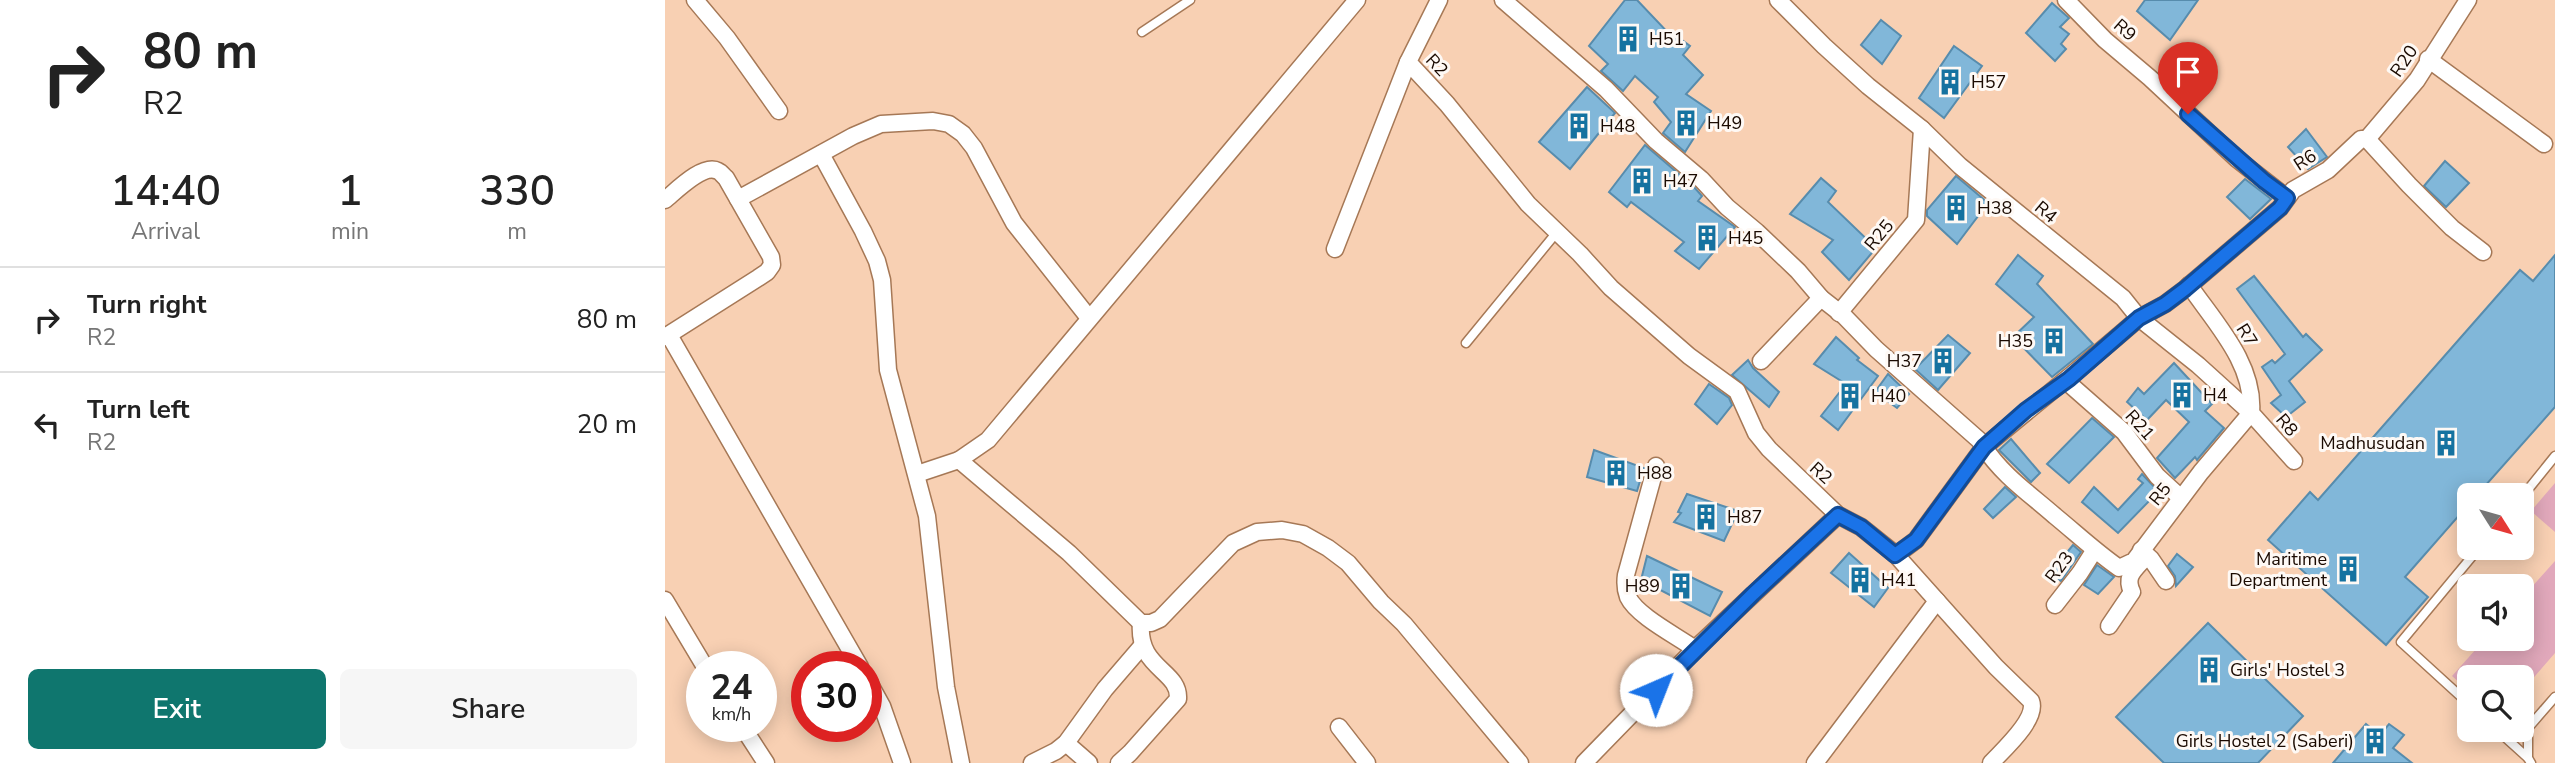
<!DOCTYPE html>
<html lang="en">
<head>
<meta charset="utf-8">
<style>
	body { margin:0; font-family:"Nunito Sans",sans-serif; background:#f6f6f6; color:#222; height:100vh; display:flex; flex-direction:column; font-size:26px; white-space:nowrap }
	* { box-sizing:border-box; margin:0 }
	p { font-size:23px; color:#767676 }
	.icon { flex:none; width:38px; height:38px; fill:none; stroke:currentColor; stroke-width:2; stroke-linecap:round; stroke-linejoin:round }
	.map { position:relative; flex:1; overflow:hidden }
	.side { display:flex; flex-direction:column; background:#fff; width:665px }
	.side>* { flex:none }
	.banner { background:#fff; color:#222; overflow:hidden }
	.needle { width:46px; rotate:127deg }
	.controls { position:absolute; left:1792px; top:483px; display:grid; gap:14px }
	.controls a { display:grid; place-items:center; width:77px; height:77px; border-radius:10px; background:#fff; box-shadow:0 4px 18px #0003; font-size:35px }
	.speed { position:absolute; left:21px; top:651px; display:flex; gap:14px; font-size:35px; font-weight:700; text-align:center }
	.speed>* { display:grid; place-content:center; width:91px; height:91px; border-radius:50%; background:#fff; box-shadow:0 4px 18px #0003; line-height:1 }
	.speed small { font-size:18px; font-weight:400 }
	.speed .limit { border:10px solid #d22; background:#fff; color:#111 }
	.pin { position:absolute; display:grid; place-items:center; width:60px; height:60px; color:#fff; margin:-72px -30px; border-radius:50% 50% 50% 0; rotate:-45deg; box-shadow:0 0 7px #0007 }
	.pin .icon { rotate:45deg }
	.me { position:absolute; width:77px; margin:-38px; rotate:44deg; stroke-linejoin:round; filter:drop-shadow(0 0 5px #0008) }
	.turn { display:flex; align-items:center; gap:24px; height:147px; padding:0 28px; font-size:32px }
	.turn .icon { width:91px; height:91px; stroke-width:2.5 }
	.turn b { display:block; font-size:49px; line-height:60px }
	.eta { display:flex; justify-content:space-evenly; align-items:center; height:119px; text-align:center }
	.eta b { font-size:42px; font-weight:600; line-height:49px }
	.primary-button { display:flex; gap:14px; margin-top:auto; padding:14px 28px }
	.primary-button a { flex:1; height:80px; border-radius:10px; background:#0f766e; color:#fff; font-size:28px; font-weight:600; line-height:80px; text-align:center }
	.primary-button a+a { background:#f6f6f6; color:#222 }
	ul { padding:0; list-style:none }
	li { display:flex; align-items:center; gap:21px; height:105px; padding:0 28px; border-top:2px solid #e0e0e0 }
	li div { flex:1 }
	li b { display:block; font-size:26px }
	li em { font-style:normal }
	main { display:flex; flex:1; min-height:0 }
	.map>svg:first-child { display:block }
	.green { fill:#e1a8bb }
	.building { fill:#81b7d9; stroke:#578cad; stroke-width:2 }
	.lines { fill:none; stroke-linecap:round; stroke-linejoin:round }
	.lane-casing { stroke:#a67856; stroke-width:11 }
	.street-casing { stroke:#a67856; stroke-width:19 }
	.lane { stroke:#fff; stroke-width:8 }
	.street { stroke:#fff; stroke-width:16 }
	.route-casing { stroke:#114b97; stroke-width:18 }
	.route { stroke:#1a73e8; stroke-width:12 }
	.labels { text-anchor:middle; stroke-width:6; stroke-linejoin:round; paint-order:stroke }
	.street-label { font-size:18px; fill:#1a0a01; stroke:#fef9f5 }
	.poi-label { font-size:18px; fill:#1a0a01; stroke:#fef9f5; text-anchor:start }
</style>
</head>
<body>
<main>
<section class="side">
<div class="banner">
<div class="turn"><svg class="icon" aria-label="right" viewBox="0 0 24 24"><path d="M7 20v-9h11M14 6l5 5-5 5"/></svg><div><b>80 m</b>R2</div></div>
</div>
<div class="eta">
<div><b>14:40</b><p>Arrival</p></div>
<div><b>1</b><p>min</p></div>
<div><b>330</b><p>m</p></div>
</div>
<ul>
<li><svg class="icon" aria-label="right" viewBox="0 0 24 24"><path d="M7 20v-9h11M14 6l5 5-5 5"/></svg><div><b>Turn right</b><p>R2</p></div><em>80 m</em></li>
<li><svg class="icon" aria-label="left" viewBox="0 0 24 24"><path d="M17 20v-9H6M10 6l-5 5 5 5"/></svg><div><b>Turn left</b><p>R2</p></div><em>20 m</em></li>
</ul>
<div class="primary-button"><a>Exit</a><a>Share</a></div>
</section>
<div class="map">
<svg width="1890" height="763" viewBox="0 0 1890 763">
	<rect width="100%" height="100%" fill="#f8d0b3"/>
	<g class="green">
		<polygon points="1890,483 1890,532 1866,511"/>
		<polygon points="1890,561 1890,653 1857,691 1857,677 1804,677 1804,691 1787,676 1820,639 1857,639 1857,598"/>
	</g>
	<g class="building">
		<polygon points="960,0 972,0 1008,38 1010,35 1025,46 1018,55 1038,75 1021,94 1046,111 1020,152 998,133 1006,122 989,102 993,97 970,76 958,91 936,71 943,64 924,46"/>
		<polygon points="1480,0 1533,0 1505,40 1472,11"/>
		<polygon points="1387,3 1404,18 1395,27 1404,34 1396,44 1401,49 1390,61 1361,33"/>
		<polygon points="1216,20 1236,36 1217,64 1196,45"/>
		<polygon points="1289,46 1317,66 1279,118 1254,98"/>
		<polygon points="922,87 950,113 905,169 874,142"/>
		<polygon points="1641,129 1662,157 1643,169 1623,147"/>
		<polygon points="980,145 1029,187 1037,196 1033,201 1070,227 1034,269 1010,251 1019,242 966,202 962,207 944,192"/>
		<polygon points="1780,161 1804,183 1781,207 1759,186"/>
		<polygon points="1291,176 1323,203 1292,244 1262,216 1262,210"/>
		<polygon points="1156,178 1171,191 1163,202 1211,248 1184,280 1157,252 1168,240 1125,214"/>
		<polygon points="1580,179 1606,199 1585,219 1562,197"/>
		<polygon points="1353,255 1378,276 1372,284 1428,344 1387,377 1348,337 1369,317 1331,284"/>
		<polygon points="1890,255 1890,407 1812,495 1804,495 1804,504 1740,577 1763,597 1721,645 1603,540 1645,492 1653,500 1855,270 1868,281"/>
		<polygon points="1589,276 1638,337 1641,334 1657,350 1624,381 1640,402 1621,417 1606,403 1616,395 1597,367 1607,360 1610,363 1620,354 1572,289"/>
		<polygon points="1283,335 1305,353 1273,390 1250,369"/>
		<polygon points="1171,337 1194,358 1192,360 1213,376 1173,430 1156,416 1181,384 1149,364"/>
		<polygon points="1083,360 1088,368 1114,392 1104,407 1067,375"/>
		<polygon points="1509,363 1547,404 1540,411 1559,428 1532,460 1530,457 1510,478 1492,458 1524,422 1501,400 1482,420 1462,402 1473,388 1479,394"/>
		<polygon points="1223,374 1244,394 1232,408 1210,392"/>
		<polygon points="1044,384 1064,398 1067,405 1052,424 1030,404"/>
		<polygon points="1427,418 1449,437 1404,483 1382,464"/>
		<polygon points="1346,439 1375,473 1366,482 1334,450"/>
		<polygon points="929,450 979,468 972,491 922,477"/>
		<polygon points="1477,474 1495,493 1488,502 1486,499 1453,533 1417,502 1429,487 1453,510 1478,483 1473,479"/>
		<polygon points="1340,487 1351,497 1328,518 1319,509"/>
		<polygon points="1022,494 1073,511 1059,541 1009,522 1016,513 1013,512"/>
		<polygon points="1408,545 1416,552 1396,581 1385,573"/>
		<polygon points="1184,553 1223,588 1209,607 1166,573"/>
		<polygon points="1512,554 1528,567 1511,586 1510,576 1503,566"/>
		<polygon points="982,556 1057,592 1045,616 976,580"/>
		<polygon points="1432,565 1449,577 1433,594 1419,585"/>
		<polygon points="1543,623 1638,716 1593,763 1499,763 1451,717"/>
		<polygon points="1701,724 1715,735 1724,724 1739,735 1728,748 1747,763 1668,763"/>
	</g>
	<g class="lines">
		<g class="lane-casing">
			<g id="lane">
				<polyline points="477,32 525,0"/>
				<polyline points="801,343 892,232"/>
				<polyline points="1857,497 1890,456"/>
				<polyline points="1804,704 1736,642 1814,548"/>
				<polyline points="1832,730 1863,758"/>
				<polyline points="1866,763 1863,758 1863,728 1890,697"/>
			</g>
		</g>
		<g class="street-casing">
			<g id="street">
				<polyline points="30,0 62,38 114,111"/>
				<path d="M774,0L743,62L782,104L863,204L915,254L946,288L1024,356L1072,391L1091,433L1104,449L1173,515L1196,527L1231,555L1331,667L1366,701C1373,719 1339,749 1326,763"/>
				<polyline points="838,0 941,89 991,141 1036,179 1062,207 1092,232 1133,271 1156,298 1179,316 1211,349 1314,440 1319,447 1251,540 1231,555"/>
				<path d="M1113,0L1159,46L1203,86L1257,129L1295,166L1458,298L1474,318C1423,363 1370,404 1319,447C1337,475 1365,494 1390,516C1412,534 1431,552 1454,568L1469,561L1536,472L1586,413L1533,365L1474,318L1500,304L1520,289L1615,208L1628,190L1663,170L1696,139H1702L1744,185L1787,228L1818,252"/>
				<polyline points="1401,0 1440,40 1485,78 1572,159 1622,198"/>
				<polyline points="1763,59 1879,144"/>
				<polyline points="1702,139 1752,80 1803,0"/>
				<polyline points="156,154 198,231 212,261 217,280 223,370 262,516 281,687 296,763"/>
				<polyline points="73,199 188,136 216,124 268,121 284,124 298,134 309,148 349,223 424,318"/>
				<path d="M0,200C11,191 38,163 53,171C56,172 58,176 61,178L106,257L107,265L102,272L93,278L0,337"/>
				<polyline points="670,249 743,62"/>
				<path d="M1524,285C1550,323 1590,364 1586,413L1629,461"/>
				<polyline points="1174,313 1251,220 1257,129"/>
				<polyline points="4,335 195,667"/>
				<polyline points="1096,361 1156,298"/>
				<polyline points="1401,381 1459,432 1492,476 1516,498"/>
				<polyline points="294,460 404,553 476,623 486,623 495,619 568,543 592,532 617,530 638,534 663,548 683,563 716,602 739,624 855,763"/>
				<path d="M991,466L961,575C960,582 960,589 963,597C972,616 1012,636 1030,649"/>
				<polyline points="252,474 294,460 323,440 692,0"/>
				<polyline points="1476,550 1486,559 1501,581"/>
				<polyline points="0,600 40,667"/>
				<polyline points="1390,605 1415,573 1429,551"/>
				<path d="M1444,626L1467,592C1460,577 1468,571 1478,560"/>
				<polyline points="201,677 217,706 237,763"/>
				<polyline points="77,726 101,763"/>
				<polyline points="674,727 702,763"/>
				<polyline points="401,743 424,763"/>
				<polyline points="367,763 391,751 401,743 440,689 477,646"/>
				<path d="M454,763L465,753L513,699C515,670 472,669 476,623"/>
				<polyline points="919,763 1030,649 1173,515"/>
				<polyline points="1150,763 1272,601"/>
			</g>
		</g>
		<use href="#lane" class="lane"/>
		<use href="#street" class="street"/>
	</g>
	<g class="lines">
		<g class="route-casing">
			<polyline id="route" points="991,690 1088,594 1173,515 1196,527 1230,555 1251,540 1319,447 1361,410 1404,379 1474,318 1500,304 1520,289 1615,208 1622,198 1599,181 1523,114"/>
		</g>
		<use href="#route" class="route"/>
	</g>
	<defs>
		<g id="building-bare" transform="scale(2.1)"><path d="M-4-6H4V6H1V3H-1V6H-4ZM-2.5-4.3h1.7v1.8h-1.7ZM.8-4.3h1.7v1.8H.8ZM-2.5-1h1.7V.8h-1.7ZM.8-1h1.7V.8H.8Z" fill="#1572a0" stroke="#fef9f5" stroke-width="2.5" paint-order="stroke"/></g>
	</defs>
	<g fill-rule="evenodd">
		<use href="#building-bare" x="963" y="39"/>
		<use href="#building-bare" x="1285" y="82"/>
		<use href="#building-bare" x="1021" y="123"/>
		<use href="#building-bare" x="914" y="126"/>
		<use href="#building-bare" x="977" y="181"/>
		<use href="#building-bare" x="1291" y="208"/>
		<use href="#building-bare" x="1042" y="238"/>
		<use href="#building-bare" x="1389" y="341"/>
		<use href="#building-bare" x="1278" y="361"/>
		<use href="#building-bare" x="1517" y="395"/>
		<use href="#building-bare" x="1185" y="396"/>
		<use href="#building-bare" x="1781" y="443"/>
		<use href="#building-bare" x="951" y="473"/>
		<use href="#building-bare" x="1041" y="517"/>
		<use href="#building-bare" x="1683" y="569"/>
		<use href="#building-bare" x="1195" y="580"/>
		<use href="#building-bare" x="1016" y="586"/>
		<use href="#building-bare" x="1544" y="670"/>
		<use href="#building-bare" x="1710" y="741"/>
	</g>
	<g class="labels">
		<g class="street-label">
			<text transform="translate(1460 30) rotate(41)" y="6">R9</text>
			<text transform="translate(1739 61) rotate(-56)" y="6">R20</text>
			<text transform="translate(772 65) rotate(47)" y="6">R2</text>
			<text transform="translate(1640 160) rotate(-33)" y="6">R6</text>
			<text transform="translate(1381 212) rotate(40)" y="6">R4</text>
			<text transform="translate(1214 235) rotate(-50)" y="6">R25</text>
			<text transform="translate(1582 335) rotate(58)" y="6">R7</text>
			<text transform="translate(1475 425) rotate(48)" y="6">R21</text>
			<text transform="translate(1622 425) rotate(50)" y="6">R8</text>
			<text transform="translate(1156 473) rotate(42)" y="6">R2</text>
			<text transform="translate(1495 494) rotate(-51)" y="6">R5</text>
			<text transform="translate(1394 567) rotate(-54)" y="6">R23</text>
		</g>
		<g class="poi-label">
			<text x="984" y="45">H51</text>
			<text x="1306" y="88">H57</text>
			<text x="1042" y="129">H49</text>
			<text x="935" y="132">H48</text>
			<text x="998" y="187">H47</text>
			<text x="1312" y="214">H38</text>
			<text x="1063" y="244">H45</text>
			<text x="1368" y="347" text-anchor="end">H35</text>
			<text x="1257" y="367" text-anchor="end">H37</text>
			<text x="1538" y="401">H4</text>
			<text x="1206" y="402">H40</text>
			<text x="1760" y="449" text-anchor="end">Madhusudan</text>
			<text x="972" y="479">H88</text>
			<text x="1062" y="523">H87</text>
			<text x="1662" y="565" text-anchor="end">Maritime<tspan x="1662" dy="21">Department</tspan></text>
			<text x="1216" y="586">H41</text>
			<text x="995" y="592" text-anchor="end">H89</text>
			<text x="1565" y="676">Girls' Hostel 3</text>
			<text x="1689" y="747" text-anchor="end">Girls Hostel 2 (Saberi)</text>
		</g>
	</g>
</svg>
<div class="controls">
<a><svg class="needle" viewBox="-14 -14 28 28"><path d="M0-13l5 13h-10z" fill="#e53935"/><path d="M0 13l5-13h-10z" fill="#767676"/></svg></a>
<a><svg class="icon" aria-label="sound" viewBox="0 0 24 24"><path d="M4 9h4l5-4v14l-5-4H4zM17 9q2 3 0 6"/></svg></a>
<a><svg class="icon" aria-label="search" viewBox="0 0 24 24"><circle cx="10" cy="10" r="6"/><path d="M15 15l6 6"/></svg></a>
</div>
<div class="speed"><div>24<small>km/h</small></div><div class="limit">30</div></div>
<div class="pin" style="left:1523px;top:114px;background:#d93025"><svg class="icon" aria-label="arrive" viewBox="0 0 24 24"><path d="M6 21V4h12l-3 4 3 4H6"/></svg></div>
<svg class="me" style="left:991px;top:690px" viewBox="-20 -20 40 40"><circle r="19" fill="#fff"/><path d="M0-13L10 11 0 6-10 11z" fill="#1a73e8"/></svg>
</div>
</main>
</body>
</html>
